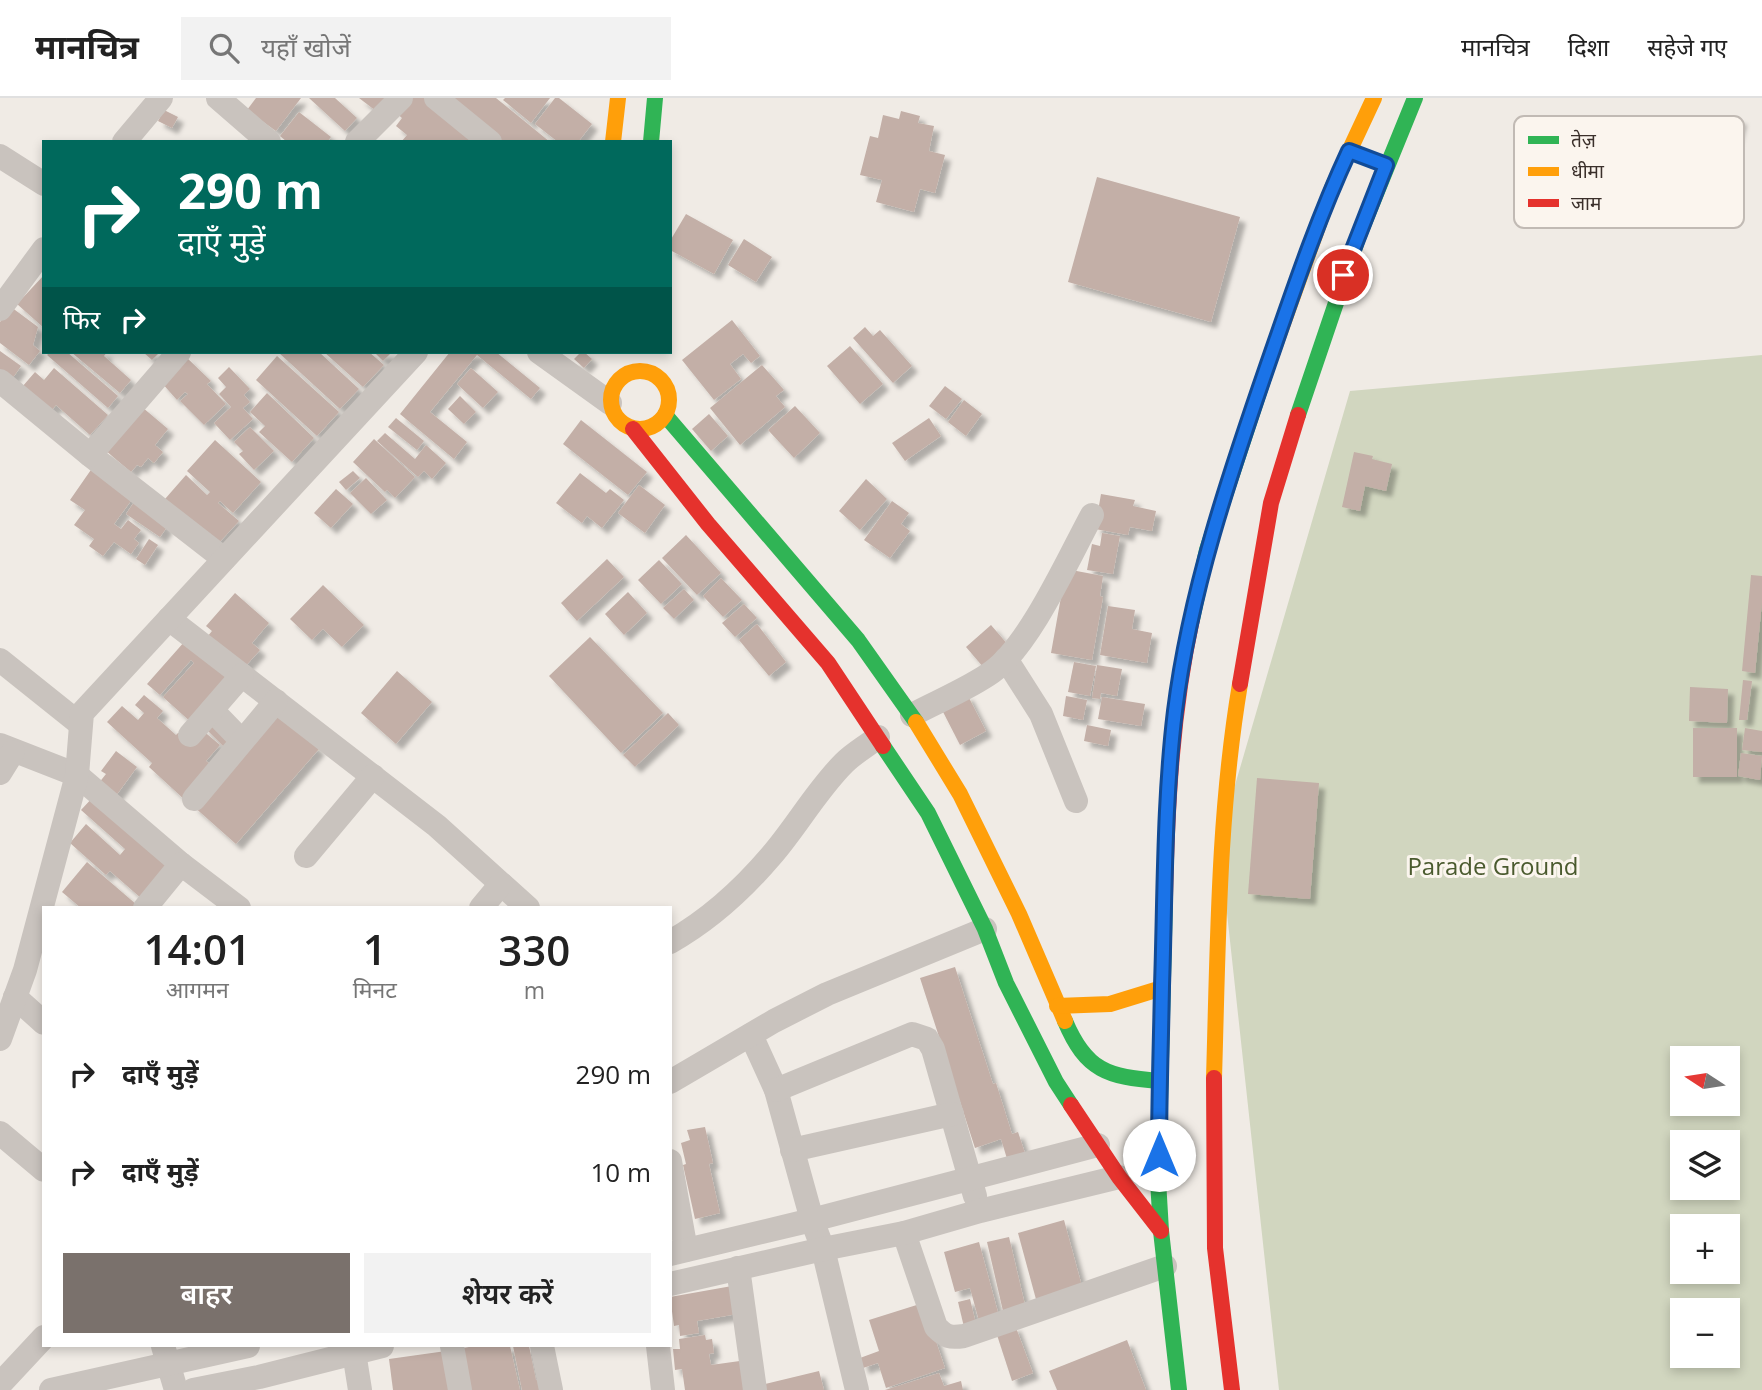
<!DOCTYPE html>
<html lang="hi">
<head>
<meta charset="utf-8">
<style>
	body { margin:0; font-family:"Open Sans","Noto Sans Devanagari",sans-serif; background:#f2f2f2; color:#222; height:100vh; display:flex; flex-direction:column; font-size:26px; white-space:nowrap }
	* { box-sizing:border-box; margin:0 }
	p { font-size:23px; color:#767676 }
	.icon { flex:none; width:38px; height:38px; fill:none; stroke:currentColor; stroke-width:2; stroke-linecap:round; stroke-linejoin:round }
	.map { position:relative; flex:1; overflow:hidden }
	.drawer { position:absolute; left:42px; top:808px; width:630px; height:441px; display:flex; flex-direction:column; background:#fff; border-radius:0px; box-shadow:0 4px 10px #0003 }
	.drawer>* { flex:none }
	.guide { position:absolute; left:42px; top:42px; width:630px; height:214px; border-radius:0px; box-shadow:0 4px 10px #0003; background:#00695c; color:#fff; overflow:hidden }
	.needle { width:46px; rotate:282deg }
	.controls { position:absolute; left:1670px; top:948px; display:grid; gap:14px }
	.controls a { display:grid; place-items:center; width:70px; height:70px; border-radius:0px; background:#fff; box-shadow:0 4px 10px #0003; font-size:35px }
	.pin { position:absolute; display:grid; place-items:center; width:60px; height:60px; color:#fff; margin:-30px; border:4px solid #fff; border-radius:50%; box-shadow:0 2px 7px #0007 }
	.me { position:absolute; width:77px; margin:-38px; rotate:0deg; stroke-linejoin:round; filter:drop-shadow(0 0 5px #0008) }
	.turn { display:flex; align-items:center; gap:24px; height:147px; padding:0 21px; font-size:32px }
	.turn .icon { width:91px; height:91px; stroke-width:2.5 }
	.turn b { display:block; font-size:49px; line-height:60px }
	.then { display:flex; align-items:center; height:66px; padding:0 21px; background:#0003; gap:14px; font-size:26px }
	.eta { display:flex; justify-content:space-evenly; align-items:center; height:119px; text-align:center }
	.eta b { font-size:42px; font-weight:600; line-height:49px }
	.action { display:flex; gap:14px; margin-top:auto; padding:14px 21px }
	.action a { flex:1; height:80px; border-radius:0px; background:#7a716c; color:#fff; font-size:28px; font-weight:600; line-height:80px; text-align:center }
	.action a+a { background:#f2f2f2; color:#222 }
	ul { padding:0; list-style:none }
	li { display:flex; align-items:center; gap:21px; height:98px; padding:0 21px }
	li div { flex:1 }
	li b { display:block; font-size:26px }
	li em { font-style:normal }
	header { display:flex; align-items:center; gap:42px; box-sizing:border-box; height:98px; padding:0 35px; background:#fff; border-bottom:2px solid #e0e0e0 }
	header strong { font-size:33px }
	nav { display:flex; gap:38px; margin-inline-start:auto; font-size:24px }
	.search { width:490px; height:63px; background:#f2f2f2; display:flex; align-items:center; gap:18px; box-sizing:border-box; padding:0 24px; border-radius:0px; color:#767676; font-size:26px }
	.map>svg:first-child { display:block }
	.green { fill:#d1d6bf; fill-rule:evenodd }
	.building { fill:#c3afa7; filter:url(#shadow) }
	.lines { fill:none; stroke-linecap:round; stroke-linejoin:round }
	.street { stroke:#c9c3be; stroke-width:24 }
	.fast { stroke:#30b455; stroke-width:16 }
	.slow { stroke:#ff9f0a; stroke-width:16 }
	.jam { stroke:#e5322d; stroke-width:16 }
	.route-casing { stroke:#114b97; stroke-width:18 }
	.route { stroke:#1a73e8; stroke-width:12 }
	.labels { text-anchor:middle; stroke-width:6; stroke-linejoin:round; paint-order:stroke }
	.park-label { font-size:24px; fill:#4a5a2e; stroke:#fbf5ee }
	.key { fill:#fbf5ee; stroke:#c1bab4; stroke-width:2 }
	.key-label { font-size:19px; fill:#3b302b }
</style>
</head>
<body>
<header>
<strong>मानचित्र</strong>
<div class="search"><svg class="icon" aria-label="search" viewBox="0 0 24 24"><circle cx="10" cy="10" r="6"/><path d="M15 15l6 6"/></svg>यहाँ खोजें</div>
<nav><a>मानचित्र</a><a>दिशा</a><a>सहेजे गए</a></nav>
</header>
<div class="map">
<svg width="1762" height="1292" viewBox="0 0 1762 1292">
	<defs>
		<filter id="shadow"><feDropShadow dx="6" dy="6" stdDeviation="2" flood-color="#0004"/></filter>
	</defs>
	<rect width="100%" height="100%" fill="#f0ebe5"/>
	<path class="green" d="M1762,257V1292H1279L1219,742L1350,293ZM1682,961H1727V1006H1682ZM1682,1045H1727V1090H1682ZM1682,1129H1727V1174H1682ZM1682,1213H1727V1258H1682Z"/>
	<g class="building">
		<polygon points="256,0 301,0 276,33 247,12"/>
		<polygon points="309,0 335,0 357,20 345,33"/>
		<polygon points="359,0 394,0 380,16"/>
		<polygon points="407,0 425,0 478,44 401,44 407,37 396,28 402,20 395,14"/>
		<polygon points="440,0 496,0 550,44 493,44"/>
		<polygon points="505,0 550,0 531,25 503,2"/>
		<polygon points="555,0 559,0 592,26 578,44 558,44 535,26"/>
		<polygon points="164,12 178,19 172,30 158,23"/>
		<polygon points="901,13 920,18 918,25 934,28 929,53 945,57 935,95 920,91 914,114 876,104 882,82 860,77 870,38 878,40 883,17 899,21"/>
		<polygon points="299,14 331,39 327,44 287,44 280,38"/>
		<polygon points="1726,17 1741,21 1729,66 1714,62"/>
		<polygon points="1097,79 1240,119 1211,224 1068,184"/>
		<polygon points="686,116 733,142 714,176 670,152 670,143"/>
		<polygon points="744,141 772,159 756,184 728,167"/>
		<polygon points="44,177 44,230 17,206"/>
		<polygon points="11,209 38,229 33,247 40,253 29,267 0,245 0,224"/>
		<polygon points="732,222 760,258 751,265 743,256 730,266 741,281 714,302 682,262"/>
		<polygon points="865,229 873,238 880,232 912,268 893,285 853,240"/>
		<polygon points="850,248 883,286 860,306 827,268"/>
		<polygon points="0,253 21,268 12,281 0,272"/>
		<polygon points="50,254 67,254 118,298 108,310 47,257"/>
		<polygon points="71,254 107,254 104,258 131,282 120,295"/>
		<polygon points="143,254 160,254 152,262"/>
		<polygon points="278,254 319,254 359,291 340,311"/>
		<polygon points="324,254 369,254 384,267 363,289"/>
		<polygon points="374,254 392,254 383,263"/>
		<polygon points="450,254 496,254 540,290 531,301 477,257 430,314 467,344 454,361 400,316"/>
		<polygon points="581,254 584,254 592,261 584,270 574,261"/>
		<polygon points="277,258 339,314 317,338 256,282"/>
		<polygon points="186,259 211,283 207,286 226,306 204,327 180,303 188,296 185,294 177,302 161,284"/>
		<polygon points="762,267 784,292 776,298 785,309 740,347 710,310"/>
		<polygon points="229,269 250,291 244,297 250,304 243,310 253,321 230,342 214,325 231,309 219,296 226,289 218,280"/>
		<polygon points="54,270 108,317 90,337 56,307 51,313 22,289 35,274 44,282"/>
		<polygon points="471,270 498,294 483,310 457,286"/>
		<polygon points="945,288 962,301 946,321 929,308"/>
		<polygon points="267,295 314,340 292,364 259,334 265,328 250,314"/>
		<polygon points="460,298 476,314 464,326 448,311"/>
		<polygon points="964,302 982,316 966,338 948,324"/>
		<polygon points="795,308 820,335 794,360 768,332"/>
		<polygon points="142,309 168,331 155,347 163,354 154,365 148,360 141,369 137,367 131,374 105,352"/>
		<polygon points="709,316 728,338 711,353 692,331"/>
		<polygon points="396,320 424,343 417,352 388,329"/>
		<polygon points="929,320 941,338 905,363 892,345"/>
		<polygon points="581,322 647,374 628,397 563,346"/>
		<polygon points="250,329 274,353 254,372 239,356 243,353 234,344"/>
		<polygon points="385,335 415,361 426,347 446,365 432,381 424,373 418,379 377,343"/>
		<polygon points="374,341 415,379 395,400 387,392 385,394 353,364"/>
		<polygon points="215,342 261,384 233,415 220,403 218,405 239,423 216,448 165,401 186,377 207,397 210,394 187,373"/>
		<polygon points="1354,354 1373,358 1372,361 1392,366 1386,393 1365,388 1360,413 1342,409"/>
		<polygon points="95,366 133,400 114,426 121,431 128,422 141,432 134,441 139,445 131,456 114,444 103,458 89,448 94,441 74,427 85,412 70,402"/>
		<polygon points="353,373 360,380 346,392 339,384"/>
		<polygon points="580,375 606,395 610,391 624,402 602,430 587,418 582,425 556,405"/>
		<polygon points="366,380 387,402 371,416 350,395"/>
		<polygon points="866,381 887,401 860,432 839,413"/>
		<polygon points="639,387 665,407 645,435 618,415"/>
		<polygon points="336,391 353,406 331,430 314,415"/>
		<polygon points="1101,396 1135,402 1133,408 1156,413 1152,433 1130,429 1128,437 1095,431"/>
		<polygon points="137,400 167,429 160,439 126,416"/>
		<polygon points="892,403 909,415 901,426 910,433 890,460 864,442"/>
		<polygon points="1102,435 1120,438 1113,476 1087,472 1092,446 1100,448"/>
		<polygon points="686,437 721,475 697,497 662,460"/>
		<polygon points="149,441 158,447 145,467 136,461"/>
		<polygon points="607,461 624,479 577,523 561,505"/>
		<polygon points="659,462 682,486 661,506 638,482"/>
		<polygon points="1066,471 1103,478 1100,498 1103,499 1092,562 1051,555"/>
		<polygon points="1751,477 1762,478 1762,504 1755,575 1742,573"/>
		<polygon points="721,480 742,502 723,519 703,498"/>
		<polygon points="323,487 364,527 342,549 323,531 312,542 290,521"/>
		<polygon points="684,491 694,502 674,521 663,510"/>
		<polygon points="628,494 647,515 624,537 605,516"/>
		<polygon points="235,495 269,525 252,545 260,552 243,571 207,539 212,533 206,528"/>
		<polygon points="744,506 757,520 735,539 722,525"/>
		<polygon points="1108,508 1135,512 1132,531 1152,535 1147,565 1100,557"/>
		<polygon points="757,526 786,564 769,578 739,542"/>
		<polygon points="991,527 1009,548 984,570 966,549"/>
		<polygon points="590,539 663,615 621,655 549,578"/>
		<polygon points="185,543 232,582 193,626 163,599 194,565 191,562 160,597 147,586"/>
		<polygon points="1074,564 1096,568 1090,598 1068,594"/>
		<polygon points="1097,567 1122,571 1117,598 1101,595 1100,601 1092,600"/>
		<polygon points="397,573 432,604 396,646 361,615"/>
		<polygon points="1743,582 1752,583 1747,622 1739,622"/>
		<polygon points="1690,589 1728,591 1727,625 1689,623"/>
		<polygon points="967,596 986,633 960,647 941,610"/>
		<polygon points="144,597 163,613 157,620 176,637 178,635 201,631 220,647 206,663 215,670 186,703 149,669 152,665 107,624 122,608 138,622 144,615 135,607"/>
		<polygon points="1066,598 1087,602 1083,622 1063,618"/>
		<polygon points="1102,599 1145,606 1141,628 1098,621"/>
		<polygon points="276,613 319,651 236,746 192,707"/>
		<polygon points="668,615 679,627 635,669 623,657"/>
		<polygon points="211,620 231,642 224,649 203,628"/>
		<polygon points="1087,627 1111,632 1108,648 1084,643"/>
		<rect x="1693" y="630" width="44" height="49"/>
		<polygon points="1745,630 1762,633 1762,654 1742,652"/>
		<polygon points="116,653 137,669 115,699 98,686 106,676 101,673"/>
		<polygon points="1741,655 1762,658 1760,682 1738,678"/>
		<polygon points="1257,680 1319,685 1310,801 1248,796"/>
		<polygon points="94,698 172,766 142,801 110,773 106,777 70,745 86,726 120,757 125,751 81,712"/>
		<polygon points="87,764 137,807 134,810 81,810 62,794"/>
		<polygon points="955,869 993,986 996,985 1012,1036 1018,1034 1026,1058 1008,1064 1001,1041 975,1050 920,880"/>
		<polygon points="705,1029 713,1065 709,1066 720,1115 695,1121 683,1067 686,1066 681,1045 690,1042 687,1032"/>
		<polygon points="1064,1122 1083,1192 1037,1205 1018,1135"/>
		<polygon points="1009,1139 1025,1207 1003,1213 987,1144"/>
		<polygon points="979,1144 999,1218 979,1223 970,1190 955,1194 944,1154"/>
		<polygon points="732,1188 737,1216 697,1223 699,1235 680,1238 679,1227 674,1228 670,1199"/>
		<polygon points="970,1201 976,1226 964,1229 958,1204"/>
		<polygon points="923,1205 945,1270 886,1290 878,1265 863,1270 860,1260 879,1253 869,1222"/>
		<polygon points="1015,1227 1033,1275 1012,1283 996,1234"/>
		<polygon points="705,1237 706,1242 712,1241 714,1255 709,1256 711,1267 747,1262 751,1292 685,1292 682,1271 675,1272 673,1251 680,1251 679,1241"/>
		<polygon points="1127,1242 1146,1292 1057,1292 1049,1273"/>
		<polygon points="474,1248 510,1248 520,1292 467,1292 459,1251"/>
		<polygon points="513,1248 529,1248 536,1282 542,1281 544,1292 522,1292"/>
		<polygon points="446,1253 452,1292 393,1292 389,1261"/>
		<polygon points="819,1273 824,1292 762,1292 761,1287"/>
		<polygon points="939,1275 944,1288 961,1283 963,1292 885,1292"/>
	</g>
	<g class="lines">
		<g class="street">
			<polyline points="218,0 269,44"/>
			<polyline points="436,0 490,44"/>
			<polyline points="124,44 161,0"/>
			<polyline points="357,44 401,0"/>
			<polyline points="0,58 44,86"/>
			<polyline points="0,211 44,151"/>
			<polyline points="539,254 610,305"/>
			<polyline points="0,283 90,357 224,461"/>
			<polyline points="90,357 179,254"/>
			<polyline points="169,521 437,728 528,810"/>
			<polyline points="1006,561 1041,616 1076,703"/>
			<polyline points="0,562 80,626"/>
			<polyline points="212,612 242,643"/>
			<path d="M912,617C938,603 968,591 992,574C1030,547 1069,459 1092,417"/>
			<polyline points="190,637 242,577"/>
			<polyline points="0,647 77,677 181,766 239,810"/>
			<polyline points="0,675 13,654"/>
			<polyline points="194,701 276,603"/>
			<polyline points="306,758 373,678"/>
			<polyline points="145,810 181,766"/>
			<polyline points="481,810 501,786"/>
			<path d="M670,844C709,822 742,792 771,758C797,728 816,693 844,665C854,655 867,648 878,639"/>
			<polyline points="15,899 44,925"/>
			<polyline points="751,937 776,992 812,1122 823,1151 857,1292"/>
			<polyline points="0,941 25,872 77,677 82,615 416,254"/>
			<polyline points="670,984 774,923 827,896 985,831"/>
			<polyline points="776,992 912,936 927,941 933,951 975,1098"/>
			<polyline points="0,1035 44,1072"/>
			<polyline points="792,1052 952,1016"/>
			<polyline points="670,1063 686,1152"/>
			<path d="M904,1135L936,1229C946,1239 950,1240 964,1238L1165,1168"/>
			<polyline points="670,1156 812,1122 1098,1047"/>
			<polyline points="738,1170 755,1292"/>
			<polyline points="670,1186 823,1151 904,1135 980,1113 1119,1079"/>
			<polyline points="163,1248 176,1292"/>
			<polyline points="353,1248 360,1292"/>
			<polyline points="452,1248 460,1292"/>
			<polyline points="542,1248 551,1292"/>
			<polyline points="658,1248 663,1292"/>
			<polyline points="3,1283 44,1239"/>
			<polyline points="51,1292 248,1248"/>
			<polyline points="193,1292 259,1279 382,1248"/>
		</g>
		<g class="fast">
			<polyline points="651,44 655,0"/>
			<polyline points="665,317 858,542 916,624"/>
			<polyline points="1298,317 1358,140 1415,0"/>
			<polyline points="1192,521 1207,452 1268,267"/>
			<polyline points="883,648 928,715 985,831 1006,885 1056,984 1071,1007"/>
			<polyline points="1165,799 1158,1082 1161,1133 1179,1292"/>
			<path d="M1065,923C1086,973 1108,979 1159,983"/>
		</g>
		<g class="slow">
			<polyline points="613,44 618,0"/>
			<polyline points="1268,267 1332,90 1374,0"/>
			<circle cx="640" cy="302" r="29"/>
			<polyline points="916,624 960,696 1019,816 1065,923"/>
			<polyline points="1057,908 1110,906 1162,890"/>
			<path d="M1214,980C1218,848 1218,716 1240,586"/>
		</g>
		<g class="jam">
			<polyline points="633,331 708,426 828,565 883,648"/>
			<polyline points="1240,586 1271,405 1298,317"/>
			<path d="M1165,799C1167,705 1172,613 1192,521"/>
			<polyline points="1214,980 1215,1150 1232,1292"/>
			<polyline points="1071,1007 1119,1079 1161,1133"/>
		</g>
	</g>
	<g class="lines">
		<g class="route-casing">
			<path id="route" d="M1159,1057C1159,1001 1161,944 1162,888C1165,796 1164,704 1175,613C1190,493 1229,379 1268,266C1293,194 1317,122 1349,53L1386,67L1343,177"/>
		</g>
		<use href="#route" class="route"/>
	</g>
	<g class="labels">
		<g class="park-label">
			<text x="1493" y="777">Parade Ground</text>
		</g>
	</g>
	<rect x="1514" y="18" width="230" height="112" rx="10" class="key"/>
	<rect x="1528" y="38" width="31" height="8" fill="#30b455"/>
	<rect x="1528" y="69" width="31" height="9" fill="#ff9f0a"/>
	<rect x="1528" y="101" width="31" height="8" fill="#e5322d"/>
	<g class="key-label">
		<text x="1571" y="49">तेज़</text>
		<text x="1571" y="80">धीमा</text>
		<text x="1571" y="112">जाम</text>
	</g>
</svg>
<div class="controls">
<a><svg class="needle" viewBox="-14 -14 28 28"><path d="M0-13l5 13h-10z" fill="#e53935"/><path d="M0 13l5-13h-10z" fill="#767676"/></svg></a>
<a><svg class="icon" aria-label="layers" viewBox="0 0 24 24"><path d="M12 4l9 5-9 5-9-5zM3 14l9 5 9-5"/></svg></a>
<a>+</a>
<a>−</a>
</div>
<div class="pin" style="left:1343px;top:177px;background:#d93025"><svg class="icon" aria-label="arrive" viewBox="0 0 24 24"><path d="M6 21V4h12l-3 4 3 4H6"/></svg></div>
<svg class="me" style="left:1159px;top:1057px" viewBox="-20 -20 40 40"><circle r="19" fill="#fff"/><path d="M0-13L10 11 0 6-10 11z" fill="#1a73e8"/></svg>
<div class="guide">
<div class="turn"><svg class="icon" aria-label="right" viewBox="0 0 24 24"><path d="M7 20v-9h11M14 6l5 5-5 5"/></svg><div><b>290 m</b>दाएँ मुड़ें</div></div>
<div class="then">फिर<svg class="icon" aria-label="right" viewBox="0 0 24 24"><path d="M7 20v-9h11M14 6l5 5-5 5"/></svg></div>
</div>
<section class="drawer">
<div class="eta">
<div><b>14:01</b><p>आगमन</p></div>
<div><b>1</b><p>मिनट</p></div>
<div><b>330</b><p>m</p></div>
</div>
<ul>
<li><svg class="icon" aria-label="right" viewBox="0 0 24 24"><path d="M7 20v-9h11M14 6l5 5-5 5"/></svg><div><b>दाएँ मुड़ें</b></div><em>290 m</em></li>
<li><svg class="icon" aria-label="right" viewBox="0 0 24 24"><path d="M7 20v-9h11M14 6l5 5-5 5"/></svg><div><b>दाएँ मुड़ें</b></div><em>10 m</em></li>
</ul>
<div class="action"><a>बाहर</a><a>शेयर करें</a></div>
</section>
</div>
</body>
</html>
